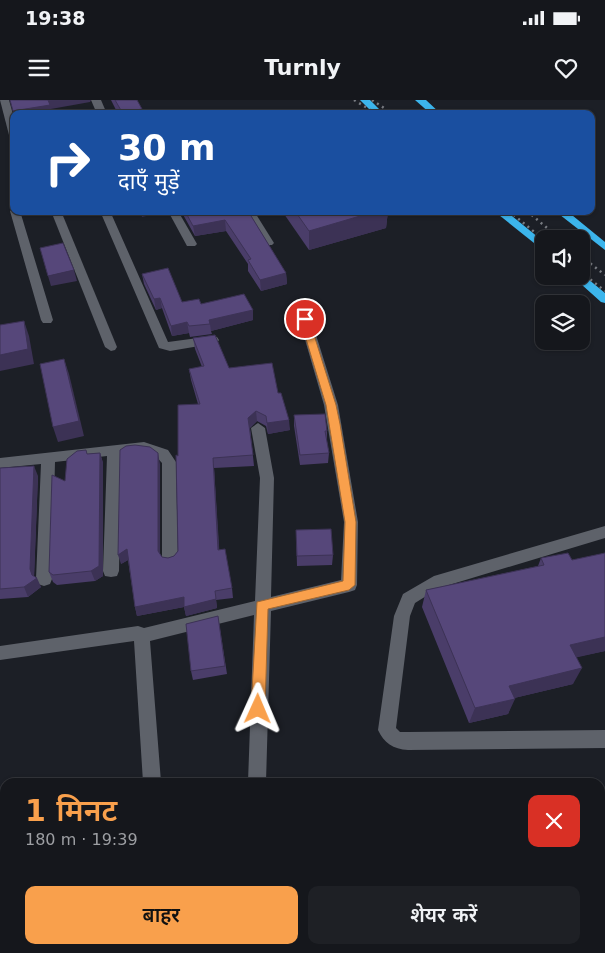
<!DOCTYPE html>
<html lang="hi">
<head>
<meta charset="utf-8">
<style>
	body { margin:0; font-family:"DejaVu Sans","Noto Sans Devanagari",sans-serif; background:#1e2025; color:#f1f3f6; height:100vh; display:flex; flex-direction:column; font-size:19px; white-space:nowrap }
	* { box-sizing:border-box; margin:0 }
	p { font-size:16px; color:#9d9fa3 }
	.icon { flex:none; width:28px; height:28px; fill:none; stroke:currentColor; stroke-width:2; stroke-linecap:round; stroke-linejoin:round }
	.map { position:relative; flex:1; overflow:hidden }
	.sheet { position:absolute; left:0px; top:678px; width:605px; height:176px; display:flex; flex-direction:column; background:#15171c; border-radius:15px 15px 0 0; box-shadow:0 1px 4px #0004,0 0 0 1px #34363b }
	.sheet>* { flex:none }
	.top-card { position:absolute; left:10px; top:10px; width:585px; height:105px; border-radius:10px; box-shadow:0 1px 4px #0004,0 0 0 1px #34363b; background:#1a4fa0; color:#fff; overflow:hidden }
	.buttons { position:absolute; left:535px; top:130px; display:grid; gap:10px }
	.buttons a { display:grid; place-items:center; width:55px; height:55px; border-radius:10px; background:#15171c; box-shadow:0 1px 4px #0004,0 0 0 1px #34363b; font-size:25px }
	.pin { position:absolute; display:grid; place-items:center; width:42px; height:42px; color:#fff; margin:-21px; border:2px solid #fff; border-radius:50%; box-shadow:0 1px 5px #0007 }
	.me { position:absolute; width:55px; margin:-28px; rotate:1deg; stroke-linejoin:round; filter:drop-shadow(0 0 4px #0008) }
	.turn { display:flex; align-items:center; gap:18px; height:105px; padding:0 25px; font-size:22px }
	.turn .icon { width:65px; height:65px; stroke-width:2.5 }
	.turn b { display:block; font-size:35px; line-height:42px }
	.round { display:grid; place-items:center; flex:none; width:52px; height:52px; border-radius:10px; background:#1e2025 }
	.summary { display:flex; align-items:center; justify-content:space-between; height:85px; padding:0 25px }
	h1 { font-size:30px; font-weight:600; line-height:38px; color:#f9a04c }
	.button { display:flex; gap:10px; margin-top:auto; padding:10px 25px }
	.button a { flex:1; height:58px; border-radius:10px; background:#f9a04c; color:#111; font-size:20px; font-weight:600; line-height:58px; text-align:center }
	.button a+a { background:#1e2025; color:#f1f3f6 }
	.status { display:flex; justify-content:space-between; align-items:center; height:35px; padding:0 25px; background:#15171c; direction:ltr }
	.status svg { height:14px; fill:currentColor }
	header { display:flex; justify-content:space-between; align-items:center; height:65px; padding:0 25px; background:#15171c; font-size:22px; font-weight:600 }
	.map>svg:first-child { display:block }
	.lines { fill:none; stroke-linecap:round; stroke-linejoin:round }
	.minor { fill:#5e626a; fill-rule:evenodd }
	.highway { fill:#3cb5ec; fill-rule:evenodd }
	.rail { stroke:#797c82; stroke-width:2.5; stroke-dasharray:2 4; stroke-linecap:butt }
	.wall { fill:#4a3d69 }
	.shaded-wall { fill:#3c3255 }
	.building { fill:#56477a; stroke:#3c3255 }
	.route { fill:#f9a04c; stroke:#a26831 }
</style>
</head>
<body>
<div class="status"><b>19:38</b><svg viewBox="0 0 49 12"><path d="M0 12V9h3v3zM5 12V6h3v6zM10 12V3h3v9zM15 12V0h3v12zM26 1h20v11H26zM47 4h2v5h-2z"/></svg></div>
<header><svg class="icon" aria-label="menu" viewBox="0 0 24 24"><path d="M4 6h16M4 12h16M4 18h16"/></svg>Turnly<svg class="icon" aria-label="heart" viewBox="0 0 24 24"><path d="M12 20l-8-8c-3-5 5-10 8-4 3-6 11-1 8 4z"/></svg></header>
<div class="map">
<svg width="605" height="853" viewBox="0 0 605 853">
	<rect width="100%" height="100%" fill="#1c1f26"/>
	<g class="lines">
		<g class="minor">
			<polygon points="0,0 9,0 14,18 14,38 9,35"/>
			<polygon points="91,0 101,0 107,14 97,14"/>
			<polygon points="14,108 14,111 20,111 53,220 51,223 43,223 41,220 10,111"/>
			<polygon points="51,111 61,111 117,247 115,250 111,251 105,247"/>
			<polygon points="100,111 110,111 168,242 213,236 217,237 219,240 217,243 170,251 159,248"/>
			<polygon points="168,111 178,111 197,144 195,146 187,146"/>
			<polygon points="244,111 254,111 274,143 272,145 264,145"/>
			<polygon points="305,215 311,219 338,305 358,422 357,485 355,490 349,492 271,511 266,682 248,682 254,515 150,541 161,682 143,682 134,541 0,560 0,546 138,526 144,528 255,501 260,378 251,328 258,323 265,328 274,378 271,497 341,480 344,422 324,305 299,219"/>
			<path d="M144,342L168,350L176,362L178,460L175,465L170,466L165,465L162,460V363C152,349 136,353 121,355L119,471L117,476L111,477L105,476L103,471L107,356L55,362L52,479L50,484L44,486L38,484L36,479L41,364L0,368V358Z"/>
			<path d="M605,426V438L439,488L415,503L410,516L396,628L400,632H408L605,630V648L408,650C393,649 384,643 378,630L394,516L403,494L434,476Z"/>
			<polygon points="5,739 5,759 0,761 0,741"/>
			<polygon points="600,810 605,811 605,831 600,830"/>
			<rect x="148" y="849" width="20" height="4"/>
			<rect x="268" y="849" width="20" height="4"/>
		</g>
		<g class="highway">
			<polygon points="360,0 370,0 384,14 374,14"/>
			<polygon points="415,0 426,0 441,14 431,14"/>
			<polygon points="494,111 506,111 544,142 544,151"/>
			<polygon points="555,111 567,111 605,142 605,150"/>
			<polygon points="582,174 605,193 605,203 601,202 572,176 581,176"/>
		</g>
		<g class="rail">
			<polyline points="354,0 377,14"/>
			<polyline points="372,0 393,14"/>
			<polyline points="509,111 544,140"/>
			<polyline points="527,111 560,139"/>
			<polyline points="581,156 605,175"/>
			<polyline points="581,172 605,191"/>
		</g>
	</g>
	<g class="wall">
		<polygon points="111,0 137,0 143,14 118,14"/>
		<polygon points="181,111 248,111 286,173 287,184 261,191 248,171 248,164 226,131 195,136"/>
		<polygon points="282,111 388,111 386,128 309,150"/>
		<polygon points="142,174 182,202 253,210 253,220 211,231 212,234 190,237 189,233 172,236 162,208 156,210 144,184"/>
		<polygon points="193,238 229,268 278,293 290,330 268,334 266,326 257,321 250,328 254,366 214,368 219,450 232,488 233,498 216,500 217,508 186,516 184,507 137,516 135,507 128,460 121,464 160,364 160,455 162,457 168,458 174,456 178,451 178,356 198,304 191,280 189,269 202,267 195,249"/>
		<polygon points="294,315 327,331 327,341 329,353 328,363 300,365 294,326"/>
		<polygon points="100,353 103,363 103,476 95,481 57,485 53,482 49,472 65,381 87,354"/>
		<polygon points="0,368 38,376 34,476 41,487 28,497 0,499"/>
		<polygon points="296,430 333,455 332,465 297,466"/>
		<polygon points="605,453 605,551 576,557 573,584 514,598 508,614 469,623 422,507 426,490 538,466 541,458 572,460"/>
		<polygon points="218,516 227,574 193,580 191,571"/>
		<polygon points="600,707 605,729 605,790 600,790"/>
		<polygon points="266,849 267,853 183,853"/>
		<rect x="425" y="849" width="32" height="4"/>
		<polygon points="555,849 600,849 605,853 555,853"/>
	</g>
	<g class="shaded-wall">
		<polygon points="47,0 91,0 90,2 51,9 52,14 14,14 13,11"/>
		<polygon points="142,9 143,14 122,14 122,12"/>
		<polygon points="141,111 167,111 142,117"/>
		<polygon points="377,111 388,111 386,128 309,150 309,131"/>
		<polygon points="225,120 226,131 195,136 193,126"/>
		<polygon points="74,170 77,181 51,186 48,176"/>
		<polygon points="286,173 287,184 261,191 260,180"/>
		<polygon points="160,198 162,208 156,210 154,199"/>
		<polygon points="253,210 253,220 211,231 210,224 209,220"/>
		<polygon points="24,221 29,236 34,264 0,271 0,255"/>
		<polygon points="187,222 189,233 172,236 171,226"/>
		<polygon points="64,259 69,274 84,336 58,342 53,327"/>
		<polygon points="256,311 257,321 249,328 248,318"/>
		<polygon points="289,320 290,330 268,334 267,323"/>
		<polygon points="100,353 103,363 103,476 95,481 91,471"/>
		<polygon points="158,353 160,364 160,461 158,451"/>
		<polygon points="213,358 214,368 220,460 218,450"/>
		<polygon points="34,366 38,376 34,479 37,478 41,487 28,497 24,487 30,469"/>
		<polygon points="127,449 130,459 121,464 118,455"/>
		<polygon points="184,497 216,499 217,508 186,516 184,507 137,516 135,507"/>
		<polygon points="605,537 605,551 561,561 570,545"/>
		<polygon points="582,568 573,584 502,601 509,586"/>
		<polygon points="515,599 508,614 469,623 475,608"/>
	</g>
	<g class="building">
		<polygon points="10,0 48,0 50,5 13,11"/>
		<polygon points="115,0 137,0 142,9 122,12"/>
		<polygon points="185,111 248,111 286,173 260,180 248,160 251,159 225,120 193,126"/>
		<polygon points="295,111 377,111 309,131"/>
		<polygon points="63,143 74,170 48,176 40,148"/>
		<polygon points="168,168 182,202 199,199 201,204 244,194 253,210 209,220 210,224 189,226 187,222 171,226 160,198 154,199 142,174"/>
		<polygon points="24,221 28,249 0,255 0,225"/>
		<polygon points="215,235 229,268 272,263 278,293 281,293 289,320 267,323 266,316 256,311 248,318 253,355 213,358 218,450 225,449 232,488 215,491 216,499 184,507 184,497 135,507 127,449 118,455 120,350 126,346 135,345 150,347 158,353 158,451 162,457 168,458 174,456 178,451 176,355 178,356 178,305 200,304 189,269 204,266 193,238"/>
		<polygon points="64,259 79,321 53,327 40,264"/>
		<polygon points="325,314 327,331 325,331 329,353 300,355 294,315"/>
		<polygon points="86,350 87,354 100,353 99,466 91,471 53,475 49,472 52,375 65,381 67,359 77,351"/>
		<polygon points="34,366 30,469 32,475 37,478 24,487 0,489 0,368"/>
		<polygon points="331,429 333,455 297,456 296,430"/>
		<polygon points="568,453 572,460 605,453 605,537 570,545 582,568 509,586 515,599 475,608 426,490 544,465 541,458"/>
		<polygon points="218,516 225,566 191,571 186,524"/>
		<polygon points="600,707 605,729 605,782 600,782"/>
		<polygon points="600,825 605,825 605,853 564,853 564,849 600,849"/>
		<polygon points="183,849 266,849 266,850 183,853"/>
		<rect x="428" y="849" width="29" height="4"/>
	</g>
	<polygon class="route" points="305,216 309,219 336,305 340,324 356,422 355,485 349,490 268,509 265,609 263,613 258,615 253,613 251,609 257,502 343,481 345,422 326,305 300,219"/>
</svg>
<div class="buttons">
<a><svg class="icon" aria-label="sound" viewBox="0 0 24 24"><path d="M4 9h4l5-4v14l-5-4H4zM17 9q2 3 0 6"/></svg></a>
<a><svg class="icon" aria-label="layers" viewBox="0 0 24 24"><path d="M12 4l9 5-9 5-9-5zM3 14l9 5 9-5"/></svg></a>
</div>
<div class="pin" style="left:305px;top:219px;background:#d93025"><svg class="icon" aria-label="arrive" viewBox="0 0 24 24"><path d="M6 21V4h12l-3 4 3 4H6"/></svg></div>
<svg class="me" style="left:258px;top:609px" viewBox="-20 -20 40 40"><path d="M0-17L14 15 0 8-14 15z" fill="#f9a04c" stroke="#fff" stroke-width="4"/></svg>
<div class="top-card">
<div class="turn"><svg class="icon" aria-label="right" viewBox="0 0 24 24"><path d="M7 20v-9h11M14 6l5 5-5 5"/></svg><div><b>30 m</b>दाएँ मुड़ें</div></div>
</div>
<section class="sheet">
<div class="summary"><div><h1>1 मिनट</h1><p>180 m · 19:39</p></div><a class="round" style="background:#d93025;color:#fff"><svg class="icon" aria-label="close" viewBox="0 0 24 24"><path d="M6 6l12 12M18 6L6 18"/></svg></a></div>
<div class="button"><a>बाहर</a><a>शेयर करें</a></div>
</section>
</div>
</body>
</html>
